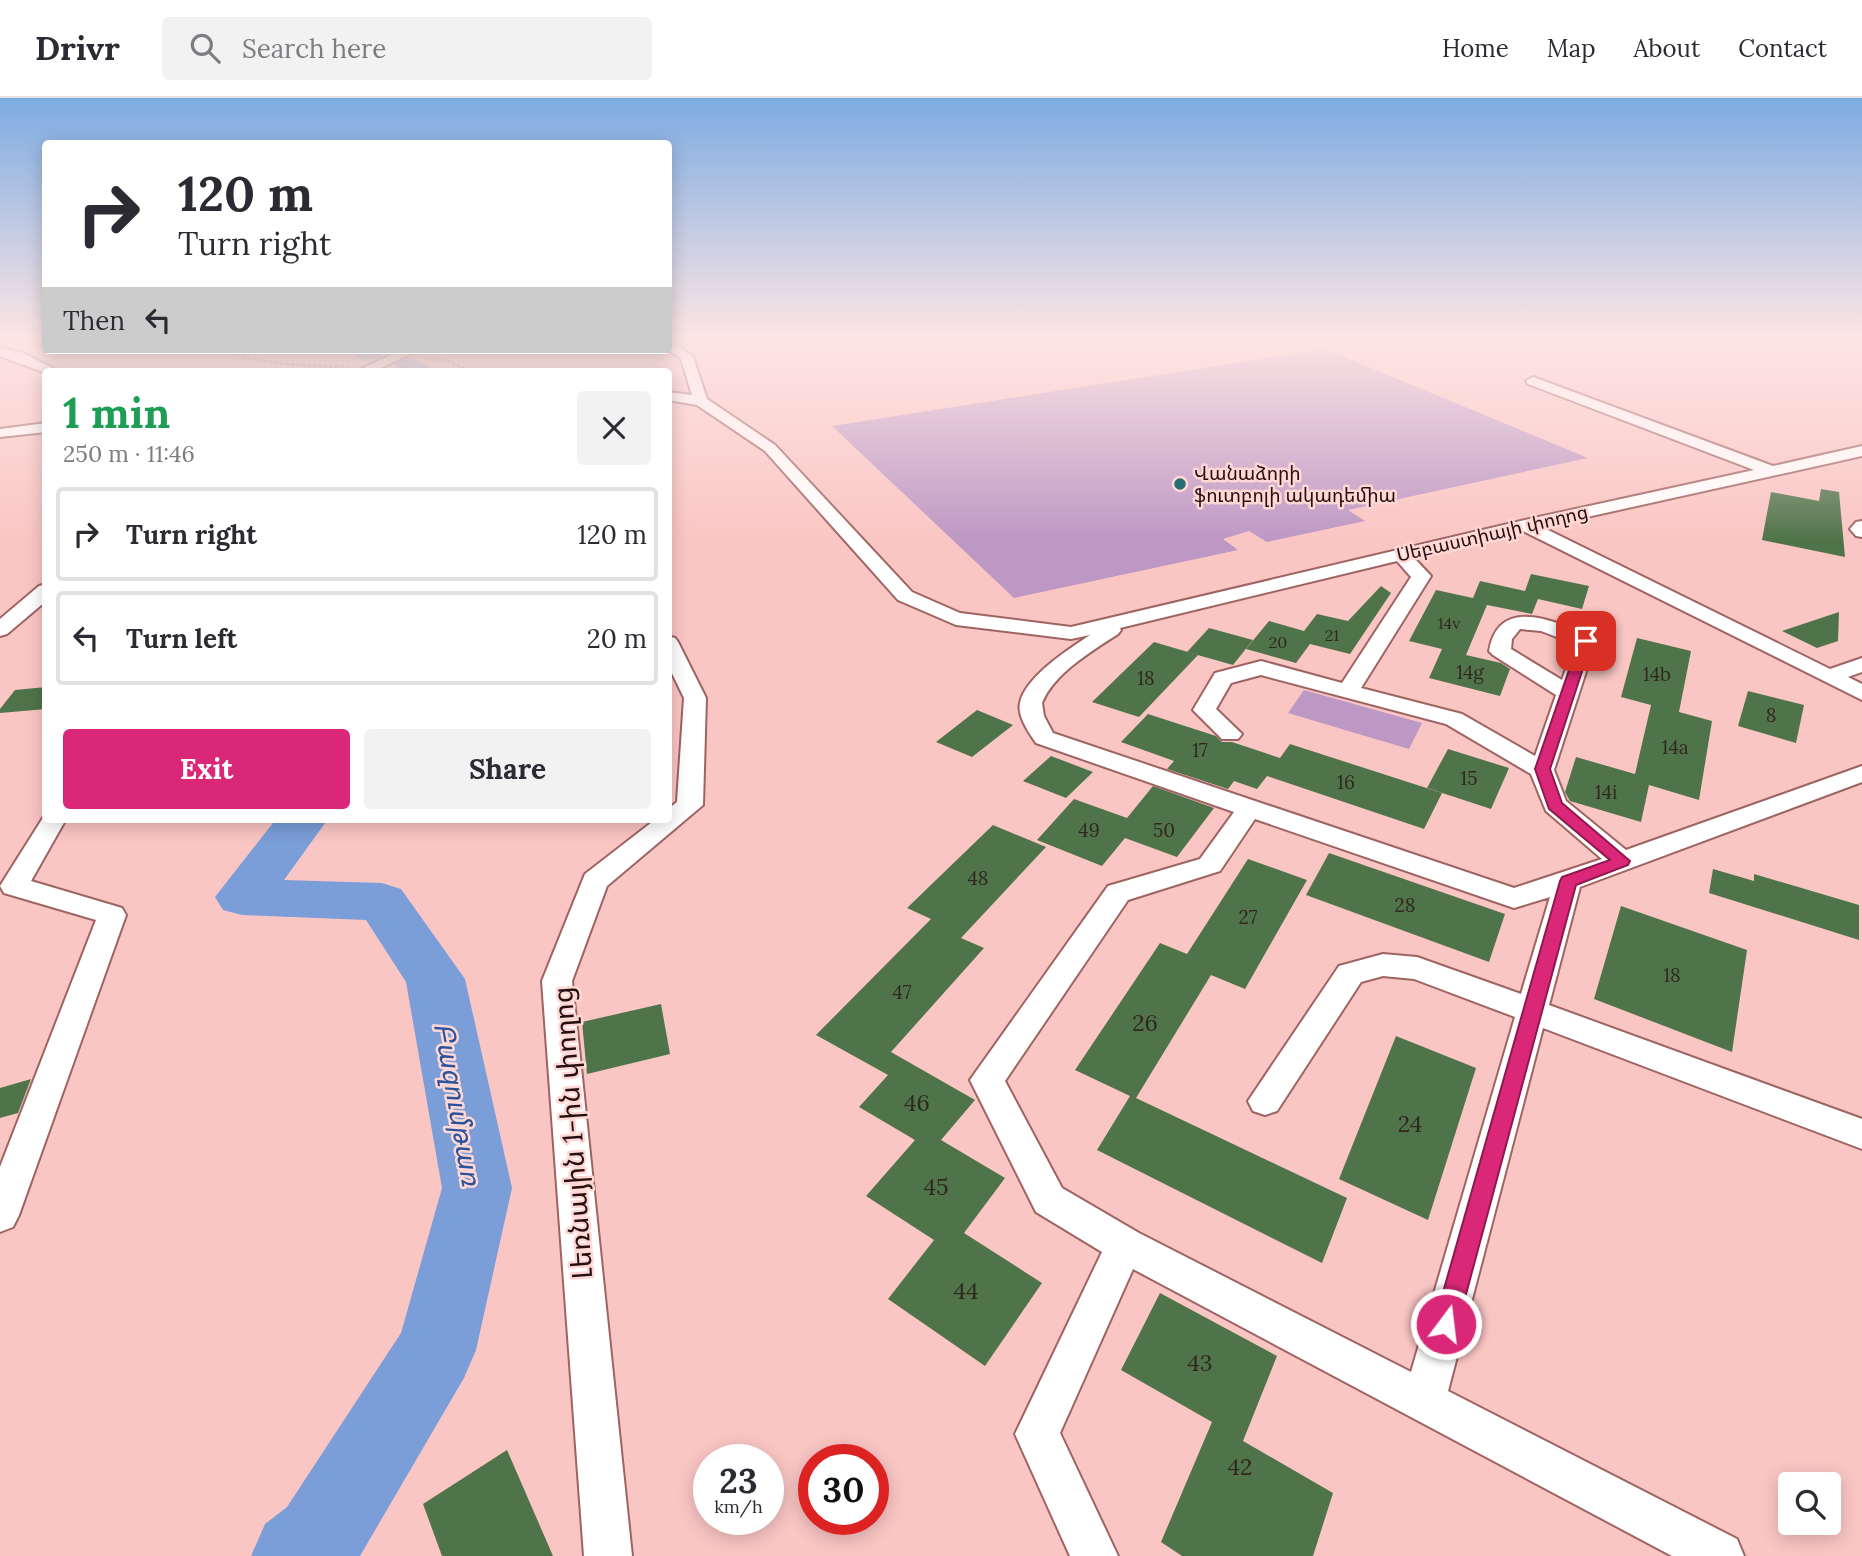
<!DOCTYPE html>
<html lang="en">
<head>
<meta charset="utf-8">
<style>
	body { margin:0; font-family:Lora,"Noto Sans Armenian",serif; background:#f2f2f3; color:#2b2b33; height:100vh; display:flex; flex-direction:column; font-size:26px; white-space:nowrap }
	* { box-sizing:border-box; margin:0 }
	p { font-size:23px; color:#7c7c81 }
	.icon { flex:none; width:38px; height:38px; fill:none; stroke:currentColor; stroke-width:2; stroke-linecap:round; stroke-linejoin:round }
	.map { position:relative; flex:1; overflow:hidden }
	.sheet { position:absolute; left:42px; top:270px; width:630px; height:455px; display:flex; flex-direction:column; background:#fff; border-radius:7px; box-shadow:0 4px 18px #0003 }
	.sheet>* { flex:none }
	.guide { position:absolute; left:42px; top:42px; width:630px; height:214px; border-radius:7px; box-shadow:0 4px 18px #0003; background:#fff; color:#2b2b33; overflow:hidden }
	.controls { position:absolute; left:1778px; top:1374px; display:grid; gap:14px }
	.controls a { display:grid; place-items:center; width:63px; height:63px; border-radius:7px; background:#fff; box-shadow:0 4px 18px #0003; font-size:35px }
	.speed { position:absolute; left:693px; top:1346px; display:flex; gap:14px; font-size:35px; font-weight:700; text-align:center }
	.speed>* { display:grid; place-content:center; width:91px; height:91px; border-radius:50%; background:#fff; box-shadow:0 4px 18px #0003; line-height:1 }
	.speed small { font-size:18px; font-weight:400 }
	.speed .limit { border:10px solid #d22; background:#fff; color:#111 }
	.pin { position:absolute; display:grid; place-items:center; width:60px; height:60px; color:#fff; margin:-30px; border-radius:14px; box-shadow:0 4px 10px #0006 }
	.me { position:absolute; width:77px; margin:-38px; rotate:15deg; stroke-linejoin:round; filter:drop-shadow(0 0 5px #0008) }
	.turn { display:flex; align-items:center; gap:24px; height:147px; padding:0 21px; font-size:32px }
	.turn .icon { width:91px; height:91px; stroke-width:2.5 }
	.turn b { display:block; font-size:49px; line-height:60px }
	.then { display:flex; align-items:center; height:66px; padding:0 21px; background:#0003; gap:14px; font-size:26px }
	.round { display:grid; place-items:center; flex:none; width:74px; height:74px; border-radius:7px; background:#f2f2f3 }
	.overview { display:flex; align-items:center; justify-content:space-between; height:119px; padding:0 21px }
	h1 { font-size:42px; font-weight:700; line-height:52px; color:#1e9e55 }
	.button { display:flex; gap:14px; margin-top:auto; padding:14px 21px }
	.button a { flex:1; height:80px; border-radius:7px; background:#db2777; color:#fff; font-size:28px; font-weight:700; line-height:80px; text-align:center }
	.button a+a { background:#f2f2f3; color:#2b2b33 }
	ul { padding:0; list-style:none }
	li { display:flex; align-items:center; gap:21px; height:94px; margin:0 14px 10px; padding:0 7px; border:4px solid #e1e1e2; border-radius:7px }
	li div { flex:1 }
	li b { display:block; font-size:26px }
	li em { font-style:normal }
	header { display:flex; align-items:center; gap:42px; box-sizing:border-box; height:98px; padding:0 35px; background:#fff; border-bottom:2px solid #e1e1e2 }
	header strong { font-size:33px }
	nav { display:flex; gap:38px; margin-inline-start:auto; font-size:24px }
	.search { width:490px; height:63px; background:#f2f2f3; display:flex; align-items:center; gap:18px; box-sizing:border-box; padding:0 24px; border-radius:7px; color:#7c7c81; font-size:26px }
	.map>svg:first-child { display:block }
	.green { fill:#bd98c4 }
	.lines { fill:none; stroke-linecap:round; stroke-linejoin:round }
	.river { fill:#7b9ed9; fill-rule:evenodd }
	.building { fill:#50744a }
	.minor-casing { stroke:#9e6462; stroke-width:4 }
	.path { stroke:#b58a89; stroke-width:2.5; stroke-dasharray:3.5 2; stroke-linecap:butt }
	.minor { fill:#fff; fill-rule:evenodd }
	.route { fill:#db2777; stroke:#8e194d; stroke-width:2 }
	.poi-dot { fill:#236f73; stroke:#ffd7d5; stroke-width:2.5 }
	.labels { text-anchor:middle; stroke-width:5; stroke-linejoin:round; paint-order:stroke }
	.far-number-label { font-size:16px; fill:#30281e }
	.far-poi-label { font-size:19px; fill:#250f0f; stroke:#ffd7d5; text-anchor:start }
	.far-street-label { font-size:19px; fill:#250f0f; stroke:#ffd7d5 }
	.number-label { font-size:19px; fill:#30281e }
	.near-number-label { font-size:23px; fill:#30281e }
	.near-water-label { font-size:28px; font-style:italic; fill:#2b539b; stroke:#ffd7d5 }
	.near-street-label { font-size:28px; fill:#250f0f; stroke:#ffd7d5 }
</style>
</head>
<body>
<header>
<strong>Drivr</strong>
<div class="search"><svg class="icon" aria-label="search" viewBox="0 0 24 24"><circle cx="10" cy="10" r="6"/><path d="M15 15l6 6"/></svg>Search here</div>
<nav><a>Home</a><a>Map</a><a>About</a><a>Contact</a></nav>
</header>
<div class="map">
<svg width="1862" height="1458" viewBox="0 0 1862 1458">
	<rect width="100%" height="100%" fill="#fac6c4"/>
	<g class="green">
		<polygon points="1325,251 1588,360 1348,412 1365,423 1267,444 1249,433 1223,441 1238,452 1014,500 832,328"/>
		<polygon points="1304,592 1422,625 1409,651 1288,615"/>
	</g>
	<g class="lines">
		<g class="river">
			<path d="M351,252H381L383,255L380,260C369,263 357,262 351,252Z"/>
			<polygon points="408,259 428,268 432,273 399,272 395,267 399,262"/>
			<polygon points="276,721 328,721 284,782 382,785 401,791 465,881 512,1090 476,1252 464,1280 360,1458 251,1458 265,1426 287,1409 401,1235 442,1090 406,884 366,822 242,817 223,812 215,799"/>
		</g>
	</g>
	<g class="building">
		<polygon points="1821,391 1839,394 1845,459 1762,442 1771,394 1819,403"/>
		<polygon points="1531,476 1589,488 1582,511 1538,501 1532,516 1487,507 1466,557 1501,565 1510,571 1500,598 1429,580 1442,551 1409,543 1436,492 1473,500 1480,483 1525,493"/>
		<polygon points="1381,488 1391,495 1350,556 1310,546 1296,565 1246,551 1269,523 1304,533 1317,516 1348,523"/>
		<polygon points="1839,514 1838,543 1817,550 1782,533"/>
		<polygon points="1209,530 1253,542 1233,567 1187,554"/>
		<polygon points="1637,540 1691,553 1679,614 1712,623 1699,702 1649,687 1641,724 1570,703 1565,694 1576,659 1635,676 1651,607 1621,599"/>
		<polygon points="1154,544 1198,557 1139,619 1092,604"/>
		<polygon points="46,589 46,611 0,615 0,611 15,592"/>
		<polygon points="1748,593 1804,607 1796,645 1738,628"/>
		<polygon points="977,612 1013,627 972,659 936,644"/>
		<polygon points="1148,616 1216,638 1222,644 1232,644 1280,660 1290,646 1442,695 1424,731 1267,678 1257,691 1234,683 1228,691 1167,671 1174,663 1121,644"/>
		<polygon points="1448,651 1509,670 1491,711 1427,690"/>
		<polygon points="1051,658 1093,674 1066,700 1023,683"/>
		<polygon points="1153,688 1214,710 1177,759 1125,740 1102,768 1037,742 1074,701 1127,720"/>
		<polygon points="993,727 1046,749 961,840 984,850 891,954 975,1002 941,1042 1005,1080 964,1135 1042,1185 985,1268 888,1201 934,1142 866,1098 915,1042 859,1009 888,977 816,937 931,821 907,810"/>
		<polygon points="1329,755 1505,816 1489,864 1306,797"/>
		<polygon points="1248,761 1307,782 1245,891 1211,877 1136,1000 1347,1100 1322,1165 1097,1052 1130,998 1075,972 1160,845 1187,856"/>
		<polygon points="1713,771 1754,783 1754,776 1859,807 1859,842 1709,795"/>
		<polygon points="1621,808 1747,852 1732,954 1594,901"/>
		<polygon points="661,906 670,956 587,976 582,924"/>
		<polygon points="1396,938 1476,970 1428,1122 1339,1081"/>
		<polygon points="31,981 18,1015 0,1020 0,990"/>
		<polygon points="1160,1195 1277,1258 1243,1343 1333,1395 1313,1458 1182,1458 1161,1444 1212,1324 1121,1272"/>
		<polygon points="507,1352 553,1458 442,1458 423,1406"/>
	</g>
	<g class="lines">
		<g class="minor-casing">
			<g id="minor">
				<path d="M668,240L693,259L707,301L775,347L912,494L960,515L1071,529L1525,422L1754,372L1528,286L1526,283L1533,279L1773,368L1862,348V358L1542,429L1830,571L1862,560V574L1848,579L1862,586V602L1523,433L1413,459L1431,478L1361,590L1462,616L1535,658L1556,597L1493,557L1489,553C1499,495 1558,525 1593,539L1596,543L1554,672L1566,703L1626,752L1862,668V684L1580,789L1549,907L1862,1021V1051L1543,930L1448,1293L1737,1441L1744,1458H1672L1133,1171L1060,1335L1118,1458H1070L1015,1336L1102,1154L1036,1114L970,982L1108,788L1200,761L1234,714L1036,645C1029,635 1017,618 1020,605C1025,579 1069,551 1090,537L1071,541L956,527L898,502L765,353L697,307L668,302V294L692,297L681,261L668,251ZM1397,463L1411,479L1342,585L1261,563L1215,575L1193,612L1222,641H1238L1242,636L1216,611L1231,585L1261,577L1446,626L1531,676L1546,713L1602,761L1514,790L1053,635L1044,618L1042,605C1054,575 1092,553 1118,536L1121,532L1120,530ZM1520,531L1541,533L1575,546L1562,582L1511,551L1512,541ZM1255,721L1514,810L1550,799L1521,896L1417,859L1383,856L1339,868L1248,1003L1253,1013L1265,1017L1277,1013L1361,884L1383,878L1414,881L1515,919L1411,1274L1139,1135L1062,1090L1005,983L1128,802L1220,773Z"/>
				<polygon points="0,250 23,255 59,273 46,275 0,258"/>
				<polygon points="401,252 418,252 375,273 357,273"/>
				<polygon points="46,325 46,334 0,339 0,331"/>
				<polygon points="1862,423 1862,439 1856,438 1850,431 1856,424"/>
				<polygon points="46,486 46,503 7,536 0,538 0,521 39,488"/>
				<polygon points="668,538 675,540 678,544 706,600 703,707 607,788 572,883 632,1458 584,1458 542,883 585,776 656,721 668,721 668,711 677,704 684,600 668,567"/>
				<polygon points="46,715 46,721 66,721 31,783 122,810 126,817 19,1117 13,1129 0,1134 0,1069 96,822 4,795 0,788"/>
			</g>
		</g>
		<g class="path">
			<path d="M221,252C263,266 304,269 348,268"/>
			<polyline points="425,260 448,263 470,273"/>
		</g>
		<use href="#minor" class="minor"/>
	</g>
	<linearGradient id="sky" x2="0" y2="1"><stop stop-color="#7cabe2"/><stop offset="0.54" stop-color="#fde5e4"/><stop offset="1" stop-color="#fde5e4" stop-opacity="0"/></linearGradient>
	<rect width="1862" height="442" fill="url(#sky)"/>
	<polygon class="route" points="1586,540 1592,543 1550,671 1562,705 1630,763 1628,767 1576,787 1458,1226 1455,1234 1446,1238 1437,1234 1434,1226 1560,783 1562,779 1610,762 1549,711 1535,671 1579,543"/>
	<circle class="poi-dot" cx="1180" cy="386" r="7"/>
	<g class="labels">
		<g class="far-number-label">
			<text x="1449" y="531">14v</text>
			<text x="1332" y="543">21</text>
			<text x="1278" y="550">20</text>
		</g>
		<g class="far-poi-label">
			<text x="1194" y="382">Վանաձորի<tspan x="1194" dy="22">ֆուտբոլի ակադեմիա</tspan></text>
		</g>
		<g class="far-street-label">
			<text transform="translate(1492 435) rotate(-13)" y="7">Սեբաստիայի փողոց</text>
		</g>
		<g class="number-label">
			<text x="1470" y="581">14g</text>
			<text x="1657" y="583">14b</text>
			<text x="1146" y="587">18</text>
			<text x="1771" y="624">8</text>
			<text x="1675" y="656">14a</text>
			<text x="1200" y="659">17</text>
			<text x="1469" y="687">15</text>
			<text x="1346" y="691">16</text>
			<text x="1606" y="701">14i</text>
			<text x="1089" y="739">49</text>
			<text x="1164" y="739">50</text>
			<text x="978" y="787">48</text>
			<text x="1405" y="814">28</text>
			<text x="1248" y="826">27</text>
			<text x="1672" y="884">18</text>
			<text x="902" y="901">47</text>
		</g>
		<g class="near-number-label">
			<text x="1145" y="933">26</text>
			<text x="917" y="1013">46</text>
			<text x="1410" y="1034">24</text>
			<text x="936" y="1097">45</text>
			<text x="966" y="1201">44</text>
			<text x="1200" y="1273">43</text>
			<text x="1240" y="1377">42</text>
		</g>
		<g class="near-water-label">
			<text transform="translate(458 1006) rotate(80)" y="10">Բազումթառ</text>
		</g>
		<g class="near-street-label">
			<text transform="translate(572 1035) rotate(-94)" y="10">Լեռնային 1-ին փողոց</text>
		</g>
	</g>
</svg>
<div class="controls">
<a><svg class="icon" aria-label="search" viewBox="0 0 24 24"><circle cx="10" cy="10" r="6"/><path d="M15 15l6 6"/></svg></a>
</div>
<div class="speed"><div>23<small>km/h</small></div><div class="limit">30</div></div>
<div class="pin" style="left:1586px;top:543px;background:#d93025"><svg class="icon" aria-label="arrive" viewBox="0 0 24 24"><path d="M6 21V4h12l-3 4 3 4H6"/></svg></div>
<svg class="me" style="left:1446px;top:1226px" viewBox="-20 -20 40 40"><circle r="17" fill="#db2777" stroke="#fff" stroke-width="3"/><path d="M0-11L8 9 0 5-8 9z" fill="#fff"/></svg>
<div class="guide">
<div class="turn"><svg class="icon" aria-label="right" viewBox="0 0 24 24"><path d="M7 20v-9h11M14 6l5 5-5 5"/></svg><div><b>120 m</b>Turn right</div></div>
<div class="then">Then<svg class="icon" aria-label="left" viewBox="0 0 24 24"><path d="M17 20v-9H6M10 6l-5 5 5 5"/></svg></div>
</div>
<section class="sheet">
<div class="overview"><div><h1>1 min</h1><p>250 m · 11:46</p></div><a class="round"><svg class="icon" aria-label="close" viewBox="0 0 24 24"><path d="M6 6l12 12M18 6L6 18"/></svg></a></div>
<ul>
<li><svg class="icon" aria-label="right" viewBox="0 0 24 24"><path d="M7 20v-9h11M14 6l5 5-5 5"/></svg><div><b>Turn right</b></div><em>120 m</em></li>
<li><svg class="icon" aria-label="left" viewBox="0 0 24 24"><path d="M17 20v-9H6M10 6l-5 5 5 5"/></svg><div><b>Turn left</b></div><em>20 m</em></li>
</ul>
<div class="button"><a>Exit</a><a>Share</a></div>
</section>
</div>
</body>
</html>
